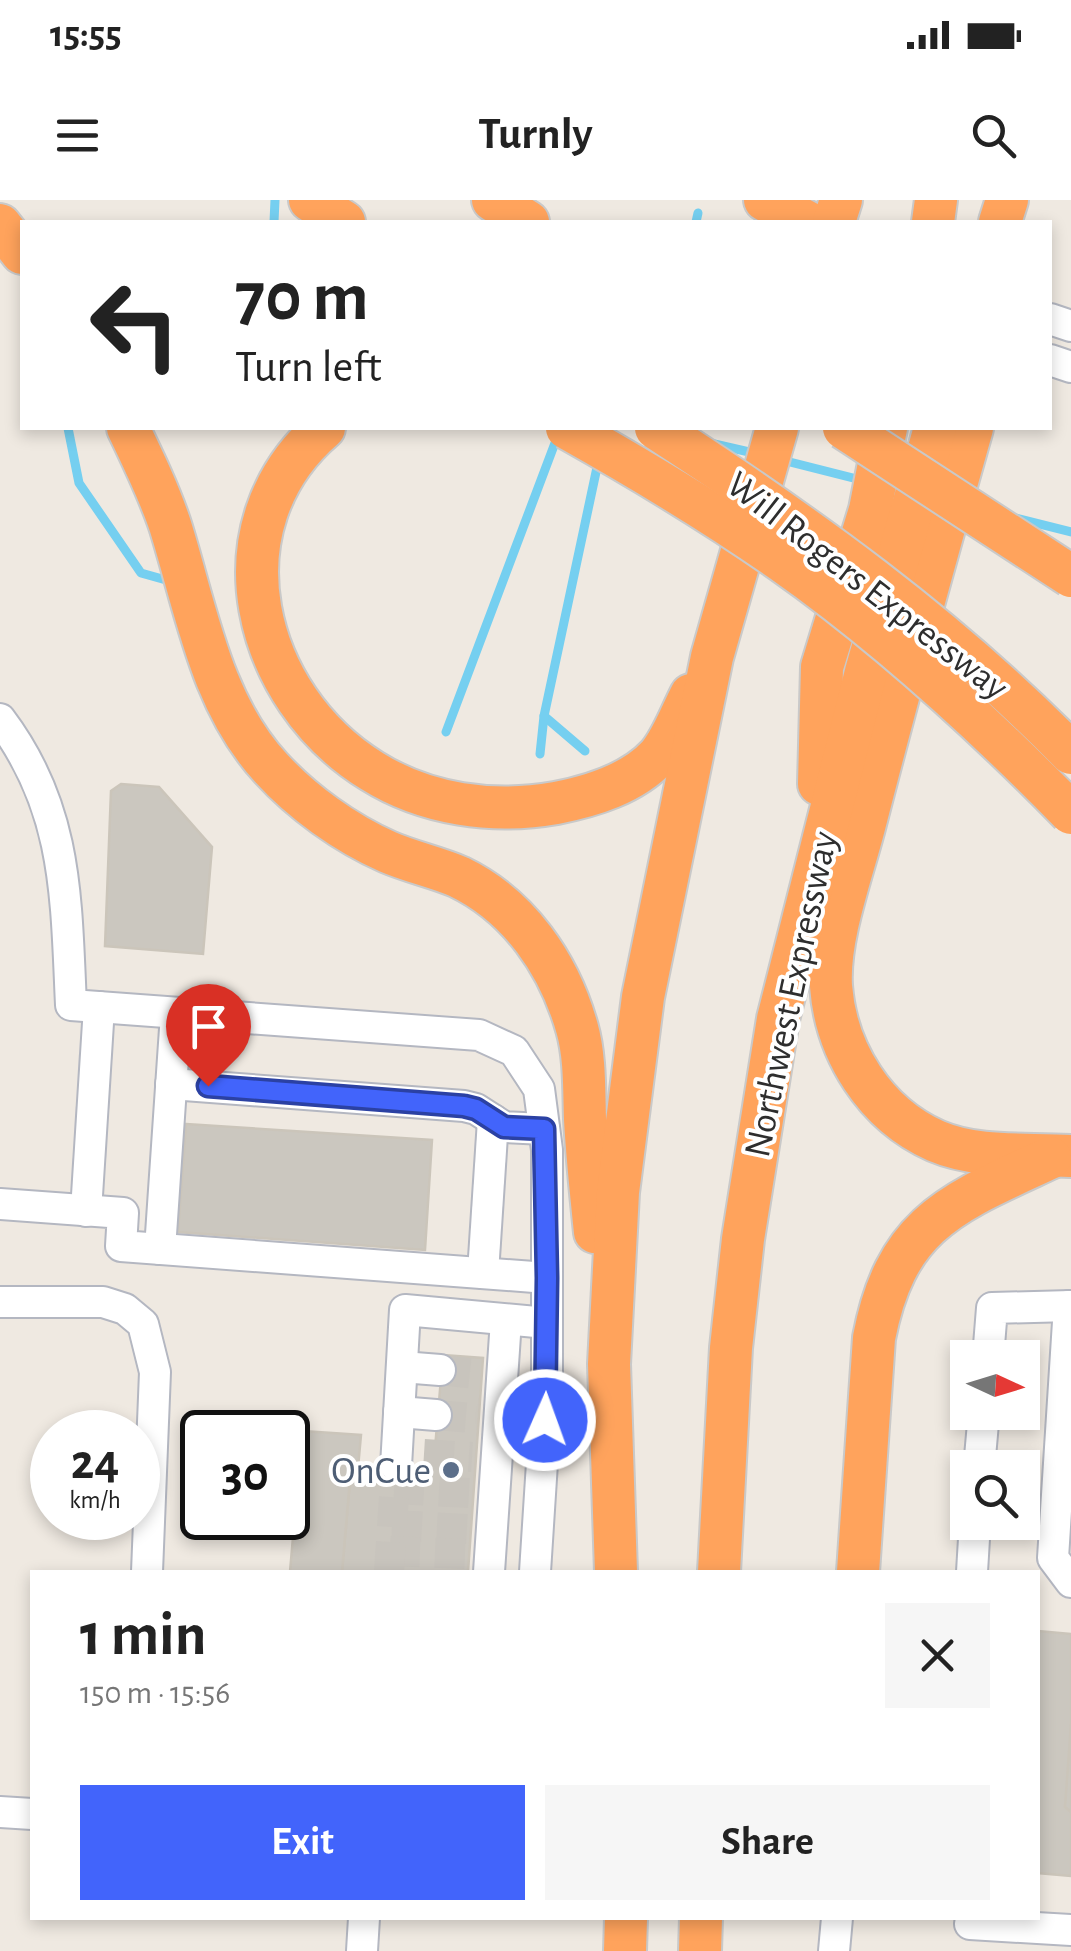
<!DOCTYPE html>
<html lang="en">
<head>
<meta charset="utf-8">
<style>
	body { margin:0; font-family:"Alegreya Sans",sans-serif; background:#f6f6f6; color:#222; height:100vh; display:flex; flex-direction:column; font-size:38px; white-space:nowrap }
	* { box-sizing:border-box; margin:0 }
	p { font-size:32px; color:#767676 }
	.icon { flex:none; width:55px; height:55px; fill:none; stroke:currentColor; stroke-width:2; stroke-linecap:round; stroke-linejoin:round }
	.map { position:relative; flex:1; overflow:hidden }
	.details { position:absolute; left:30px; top:1370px; width:1010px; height:350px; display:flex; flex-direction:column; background:#fff; border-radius:0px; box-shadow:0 5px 15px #0003 }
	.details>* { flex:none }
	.top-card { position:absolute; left:20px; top:20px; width:1032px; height:210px; border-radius:0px; box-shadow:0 5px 15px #0003; background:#fff; color:#222; overflow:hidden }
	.needle { width:65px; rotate:94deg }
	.buttons { position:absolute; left:950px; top:1140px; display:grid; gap:20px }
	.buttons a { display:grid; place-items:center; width:90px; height:90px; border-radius:0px; background:#fff; box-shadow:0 5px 15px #0003; font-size:50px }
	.speed { position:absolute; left:30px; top:1210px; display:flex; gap:20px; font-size:50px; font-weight:700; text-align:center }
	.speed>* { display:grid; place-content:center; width:130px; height:130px; border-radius:50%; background:#fff; box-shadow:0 5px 15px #0003; line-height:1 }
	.speed small { font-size:25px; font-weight:400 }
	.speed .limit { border:5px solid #111; border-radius:15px; background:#fff; color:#111 }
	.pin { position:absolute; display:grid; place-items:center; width:85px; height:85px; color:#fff; margin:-102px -42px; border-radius:50% 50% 50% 0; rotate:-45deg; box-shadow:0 0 10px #0007 }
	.pin .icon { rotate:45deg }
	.me { position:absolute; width:110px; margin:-55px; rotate:2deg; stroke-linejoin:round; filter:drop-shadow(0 0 8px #0008) }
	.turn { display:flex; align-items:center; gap:35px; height:210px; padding:0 50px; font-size:45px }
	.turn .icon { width:130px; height:130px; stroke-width:2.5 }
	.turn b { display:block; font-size:70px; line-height:85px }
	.round { display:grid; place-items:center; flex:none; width:105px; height:105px; border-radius:0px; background:#f6f6f6 }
	.head { display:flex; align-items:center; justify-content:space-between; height:170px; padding:0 50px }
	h1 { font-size:60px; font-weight:700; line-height:75px }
	.button { display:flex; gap:20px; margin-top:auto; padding:20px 50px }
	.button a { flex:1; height:115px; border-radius:0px; background:#4264fb; color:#fff; font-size:40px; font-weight:700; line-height:115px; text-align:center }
	.button a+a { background:#f6f6f6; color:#222 }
	.status { display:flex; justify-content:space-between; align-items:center; height:70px; padding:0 50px; background:#fff; direction:ltr }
	.status svg { height:28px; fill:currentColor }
	header { display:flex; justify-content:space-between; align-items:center; height:130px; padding:0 50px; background:#fff; font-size:45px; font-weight:700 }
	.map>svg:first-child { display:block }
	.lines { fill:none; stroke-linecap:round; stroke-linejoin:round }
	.stream { stroke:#75cff0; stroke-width:9 }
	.building { fill:#cbc7bf; stroke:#cbc5ba; stroke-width:2.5 }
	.minor-tunnel { stroke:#c8c4bd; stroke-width:30; stroke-dasharray:30 15; stroke-linecap:butt }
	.minor-casing { stroke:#b4b7c1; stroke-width:34 }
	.highway-casing { stroke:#c9c9c9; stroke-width:46 }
	.minor { stroke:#fff; stroke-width:30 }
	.highway { stroke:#ffa35c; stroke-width:42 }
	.highway-bridge-casing { stroke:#c9c9c9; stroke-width:46; stroke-linecap:butt }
	.highway-bridge { stroke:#ffa35c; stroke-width:42 }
	.route-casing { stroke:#2b41a3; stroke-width:25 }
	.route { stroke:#4264fb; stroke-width:18 }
	.service-dot { fill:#5c6f8a; stroke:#fff; stroke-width:4 }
	.labels { text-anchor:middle; stroke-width:8; stroke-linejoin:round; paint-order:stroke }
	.street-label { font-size:38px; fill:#2e2e2e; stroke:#fff }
	.service-label { font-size:38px; fill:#4e5e75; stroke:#fff; text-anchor:end }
</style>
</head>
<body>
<div class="status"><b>15:55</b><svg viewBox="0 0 49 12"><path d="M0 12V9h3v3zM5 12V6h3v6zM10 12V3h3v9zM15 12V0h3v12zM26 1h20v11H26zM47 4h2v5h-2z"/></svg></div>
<header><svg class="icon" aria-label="menu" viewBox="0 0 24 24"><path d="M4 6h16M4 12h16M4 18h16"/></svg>Turnly<svg class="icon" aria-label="search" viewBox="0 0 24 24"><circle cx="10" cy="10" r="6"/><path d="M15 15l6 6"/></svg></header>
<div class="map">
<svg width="1071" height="1751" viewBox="0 0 1071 1751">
	<rect width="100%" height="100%" fill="#efe9e1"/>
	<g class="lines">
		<g class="stream">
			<polyline points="274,22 275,0"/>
			<polyline points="696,22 698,13"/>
			<polyline points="68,228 79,283 141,373 166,380"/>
			<polyline points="710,243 758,254"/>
			<polyline points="778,259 865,281"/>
			<polyline points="1016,318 1071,332"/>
			<polyline points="544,516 585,551"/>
			<polyline points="446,532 558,235"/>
			<polyline points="540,554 544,516 599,258"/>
		</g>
	</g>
	<g class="building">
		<polygon points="121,584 159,587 212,647 203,754 105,746 111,591"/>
		<polygon points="186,924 432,940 425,1050 178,1032"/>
		<polygon points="443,1155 483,1158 468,1372 342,1372 350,1280 412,1285 434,1260"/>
		<polygon points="303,1231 361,1235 358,1268 351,1268 342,1372 290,1372 299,1267 293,1266 295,1238 300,1237"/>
		<polygon points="1038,1431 1071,1434 1071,1676 1038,1673"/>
		<polygon points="1071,1524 1071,1612 1065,1607"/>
	</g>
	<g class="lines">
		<g class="minor-tunnel">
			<polyline points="440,1170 477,1174"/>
			<polyline points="436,1215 473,1218"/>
			<polyline points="424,1254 472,1257"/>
			<polyline points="394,1289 469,1293"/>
			<polyline points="392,1325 467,1329"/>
			<polyline points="390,1351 465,1354"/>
			<polyline points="389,1372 396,1266"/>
		</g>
		<g class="minor-casing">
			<g id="minor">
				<polyline points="1050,119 1071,126"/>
				<polyline points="1050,160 1071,167"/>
				<path d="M0,519C68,609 66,698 71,805L479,835L514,851L539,889L547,950V1185L535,1372"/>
				<polyline points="171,884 464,906 476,909 504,927 544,929"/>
				<polyline points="0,1004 123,1013 121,1046 547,1078"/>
				<polyline points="86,1011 99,807"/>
				<polyline points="160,1049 176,814"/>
				<polyline points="483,1073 493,920"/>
				<polyline points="0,1102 103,1102 125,1109 143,1124 155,1172 147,1372"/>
				<polyline points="1069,1106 1053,1358 1071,1382"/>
				<polyline points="988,1158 992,1108 1071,1106"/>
				<polyline points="402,1167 440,1170"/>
				<polyline points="399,1212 436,1215"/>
				<polyline points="396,1266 405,1110 547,1123"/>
				<polyline points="979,1268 984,1212"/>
				<polyline points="489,1372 506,1120"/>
				<polyline points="972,1372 975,1322"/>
				<polyline points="0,1612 32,1614"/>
				<polyline points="970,1724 1071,1730"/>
				<polyline points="362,1751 364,1718"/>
				<polyline points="834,1751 837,1718"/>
			</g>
		</g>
		<g class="highway-casing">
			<g id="highway">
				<polyline points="310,0 344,22"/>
				<polyline points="493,0 528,22"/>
				<polyline points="765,0 807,22"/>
				<polyline points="834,22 841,0"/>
				<polyline points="933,22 936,0"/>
				<polyline points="1000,22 1007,0"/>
				<polyline points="0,25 22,53"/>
				<path d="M128,228C143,259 159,292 170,325C196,408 210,502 271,568C302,602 345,633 388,652C411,662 436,667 459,677C519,706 559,764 577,828C585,856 584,889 585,919C587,956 591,994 595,1032"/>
				<path d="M324,228C210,326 252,497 372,571C426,605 493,614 556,603C592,596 632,584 658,556C672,540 681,514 691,495"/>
				<path d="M972,228C935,359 899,490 865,623C853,671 828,736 831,786C836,852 875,914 936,941C978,959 1027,953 1071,956"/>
				<polyline points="819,584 822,467 870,310 886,228"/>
				<polyline points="616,1372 609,1164 618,992 643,797 712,457 777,228"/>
				<polyline points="719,1372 731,1148 743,1039 778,819 866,472 935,228"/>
				<path d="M858,1372L874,1138C896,1022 953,1003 1050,958"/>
				<polyline points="625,1751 626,1718"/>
				<polyline points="700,1751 701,1718"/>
			</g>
		</g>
		<use href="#minor" class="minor"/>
		<use href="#highway" class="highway"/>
		<g class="highway-bridge-casing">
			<g id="highway-bridge">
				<path d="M567,228C640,269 713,313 782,361C886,434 982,522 1071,613"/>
				<path d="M656,228C803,323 948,427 1071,553"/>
				<polyline points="844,228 1071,376"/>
			</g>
		</g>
		<use href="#highway-bridge" class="highway-bridge"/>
	</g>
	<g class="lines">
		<g class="route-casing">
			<polyline id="route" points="208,886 464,906 476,909 504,927 544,929 547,1078 545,1220"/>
		</g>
		<use href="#route" class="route"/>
	</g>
	<circle class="service-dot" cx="451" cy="1270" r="10"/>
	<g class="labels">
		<g class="street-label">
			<text transform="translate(868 385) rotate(38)" y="13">Will Rogers Expressway</text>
			<text transform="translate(790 794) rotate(-78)" y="13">Northwest Expressway</text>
		</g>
		<g class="service-label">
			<text x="431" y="1283">OnCue</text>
		</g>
	</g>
</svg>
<div class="buttons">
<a><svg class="needle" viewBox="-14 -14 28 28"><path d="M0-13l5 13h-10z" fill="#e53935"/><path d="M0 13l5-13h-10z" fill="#767676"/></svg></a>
<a><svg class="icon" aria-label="search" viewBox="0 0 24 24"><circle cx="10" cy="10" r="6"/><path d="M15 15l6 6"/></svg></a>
</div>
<div class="speed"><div>24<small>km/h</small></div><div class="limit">30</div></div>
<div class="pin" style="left:208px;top:886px;background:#d93025"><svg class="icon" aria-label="arrive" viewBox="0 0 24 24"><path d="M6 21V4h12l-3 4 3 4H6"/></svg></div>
<svg class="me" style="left:545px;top:1220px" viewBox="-20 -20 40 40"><circle r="17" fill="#4264fb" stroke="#fff" stroke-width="3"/><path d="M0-11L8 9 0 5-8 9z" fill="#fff"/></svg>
<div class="top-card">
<div class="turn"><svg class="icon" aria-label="left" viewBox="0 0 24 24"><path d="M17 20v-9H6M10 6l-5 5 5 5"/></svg><div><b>70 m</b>Turn left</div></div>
</div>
<section class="details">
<div class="head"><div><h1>1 min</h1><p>150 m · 15:56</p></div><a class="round"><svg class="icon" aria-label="close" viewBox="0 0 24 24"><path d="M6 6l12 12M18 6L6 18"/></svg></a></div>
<div class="button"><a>Exit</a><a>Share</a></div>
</section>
</div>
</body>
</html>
